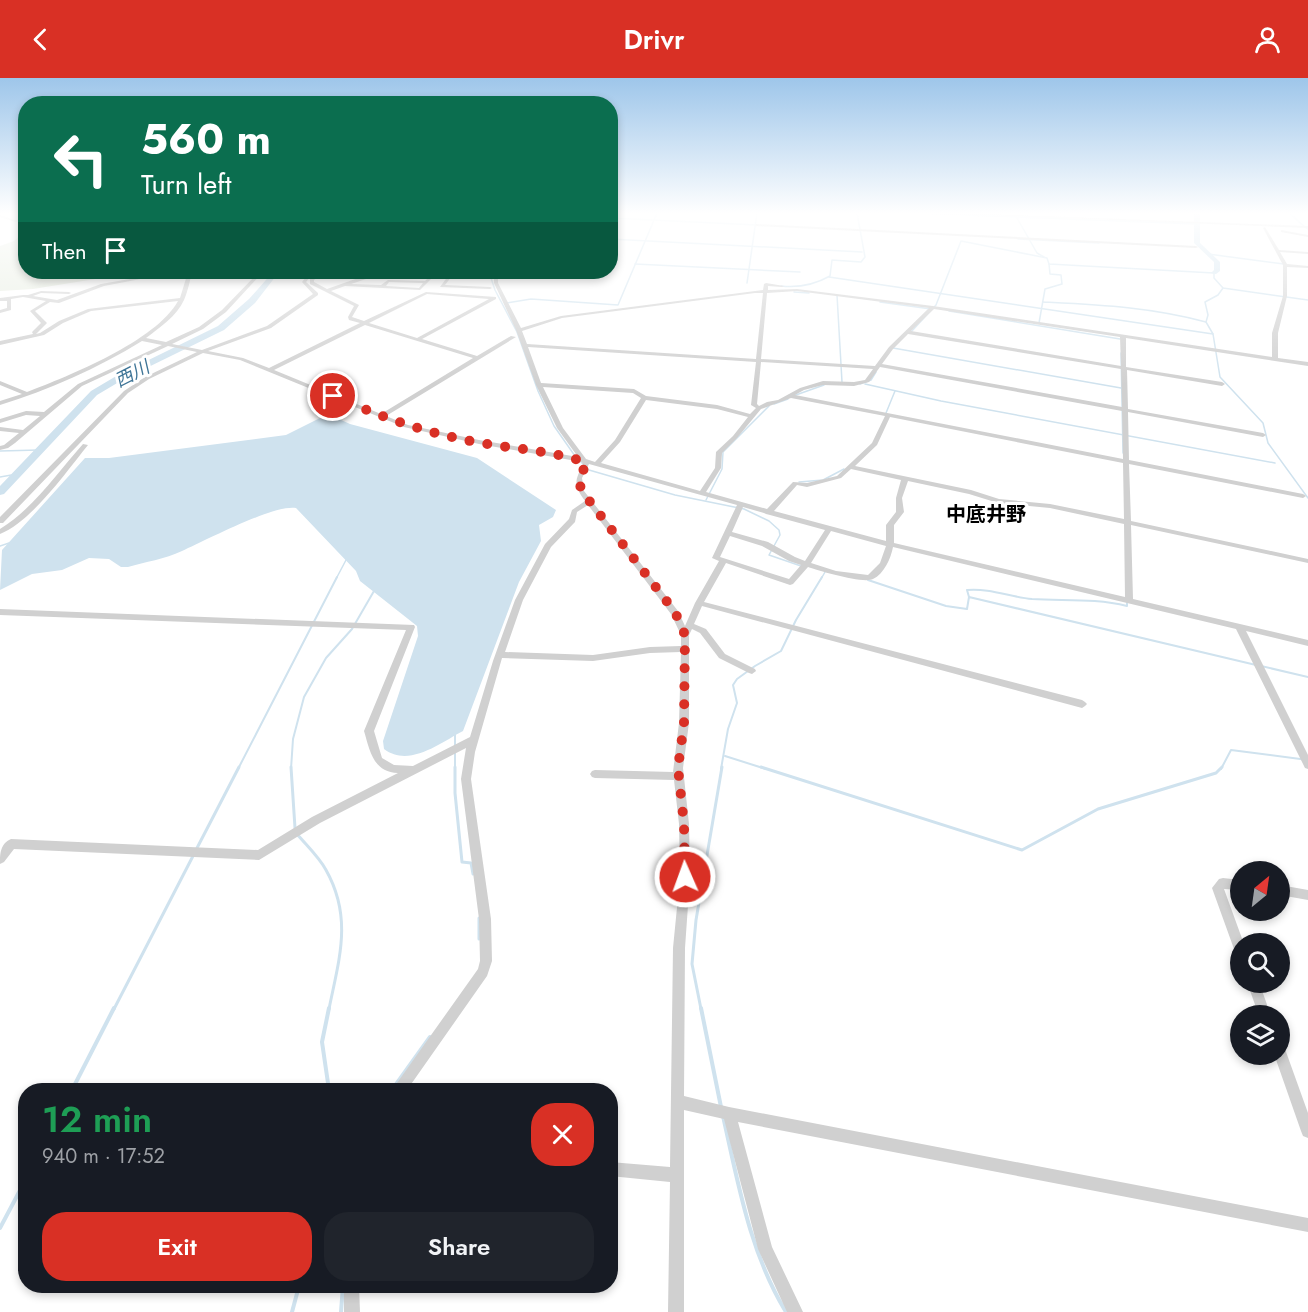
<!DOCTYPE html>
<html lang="en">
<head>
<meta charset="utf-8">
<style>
	body { margin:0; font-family:Jost,"Noto Sans JP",sans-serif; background:#20242c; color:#f1f3f6; height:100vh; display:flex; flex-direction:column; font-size:22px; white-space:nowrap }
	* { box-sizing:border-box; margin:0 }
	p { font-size:20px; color:#9ea1a6 }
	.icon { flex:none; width:33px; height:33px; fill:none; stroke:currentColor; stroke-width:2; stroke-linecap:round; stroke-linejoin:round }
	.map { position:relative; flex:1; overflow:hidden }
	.details { position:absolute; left:18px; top:1005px; width:600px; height:210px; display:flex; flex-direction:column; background:#171b24; border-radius:24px; box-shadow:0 3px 9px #0003 }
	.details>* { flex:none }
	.banner { position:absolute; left:18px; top:18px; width:600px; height:183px; border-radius:24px; box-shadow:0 3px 9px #0003; background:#0b6e4f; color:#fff; overflow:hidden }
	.needle { width:39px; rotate:29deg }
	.tools { position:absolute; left:1230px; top:783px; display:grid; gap:12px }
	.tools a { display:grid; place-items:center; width:60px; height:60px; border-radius:50%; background:#171b24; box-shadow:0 3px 9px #0003; font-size:30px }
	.pin { position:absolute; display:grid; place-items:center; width:51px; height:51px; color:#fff; margin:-26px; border:3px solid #fff; border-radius:50%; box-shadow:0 2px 6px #0007 }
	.me { position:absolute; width:66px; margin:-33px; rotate:358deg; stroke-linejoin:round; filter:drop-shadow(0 0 4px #0008) }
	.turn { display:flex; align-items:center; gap:21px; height:126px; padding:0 24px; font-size:27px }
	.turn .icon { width:78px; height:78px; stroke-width:2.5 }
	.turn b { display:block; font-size:42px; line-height:51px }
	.then { display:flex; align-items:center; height:57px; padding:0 24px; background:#0003; gap:12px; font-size:22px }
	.round { display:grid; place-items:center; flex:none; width:63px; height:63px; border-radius:24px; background:#20242c }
	.headline { display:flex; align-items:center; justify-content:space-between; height:102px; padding:0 24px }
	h1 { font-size:36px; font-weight:600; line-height:45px; color:#1e9e55 }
	.action { display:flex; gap:12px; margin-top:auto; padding:12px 24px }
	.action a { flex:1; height:69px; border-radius:24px; background:#d93025; color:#fff; font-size:24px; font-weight:600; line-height:69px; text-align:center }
	.action a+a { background:#20242c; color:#f1f3f6 }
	header { display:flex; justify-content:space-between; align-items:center; height:78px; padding:0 24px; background:#d93025; color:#fff; font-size:27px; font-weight:600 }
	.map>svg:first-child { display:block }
	.green { fill:#e6ecdf }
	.water { fill:#cfe2ee }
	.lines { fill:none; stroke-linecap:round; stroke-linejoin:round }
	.stream-far3 { stroke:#cfe2ee; stroke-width:1.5 }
	.stream-far2 { stroke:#cfe2ee; stroke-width:2 }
	.stream-far1 { stroke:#cfe2ee; stroke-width:3 }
	.stream { stroke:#cfe2ee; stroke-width:4 }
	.river { fill:#cfe2ee; fill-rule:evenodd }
	.minor { fill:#d0d0d0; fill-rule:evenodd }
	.route { stroke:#d93025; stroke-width:10; stroke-dasharray:0 18 }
	.labels { text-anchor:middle; stroke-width:6; stroke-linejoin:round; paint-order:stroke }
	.far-water-label { font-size:18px; font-style:italic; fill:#3f7597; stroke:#fff }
	.far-quarter-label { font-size:20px; font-weight:bold; fill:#000; stroke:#fff }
</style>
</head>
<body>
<header><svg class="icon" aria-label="back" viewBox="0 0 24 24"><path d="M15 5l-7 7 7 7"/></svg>Drivr<svg class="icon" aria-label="person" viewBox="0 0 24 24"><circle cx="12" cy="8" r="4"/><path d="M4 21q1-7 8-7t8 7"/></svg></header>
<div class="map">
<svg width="1308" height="1234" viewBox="0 0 1308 1234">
	<rect width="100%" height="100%" fill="#fff"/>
	<polygon class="green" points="25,153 26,194 139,194 33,211 0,213 0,168 14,163"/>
	<path class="water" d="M328,336L350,346L477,380L556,432L553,439L539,447L541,463L519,504L463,653C440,665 409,690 384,671L383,663L418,558L417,548L360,503L356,493L296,430C274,426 205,463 182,473C165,481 145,484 128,489H121L109,481L89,480L62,492L32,496L0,512L2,472L85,380H109L286,357Z"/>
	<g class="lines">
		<g class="stream-far3">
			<polyline points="915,135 1197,146"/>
			<path d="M1289,135C1296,140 1300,146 1308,151"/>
			<polyline points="610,140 757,147"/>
			<polyline points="1017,140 1037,175 1044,179"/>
			<polyline points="610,161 862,174"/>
			<polyline points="1018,161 1099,165"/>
			<polyline points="1208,176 1284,186"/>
			<polyline points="635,186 800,194"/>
			<polyline points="489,194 495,212 517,254 538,313 554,348 575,378 589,392 675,417 744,431 769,443 779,452 780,457 769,477 801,488"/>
			<polyline points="829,199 1213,256"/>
			<polyline points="747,205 757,135"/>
			<path d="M781,208C799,210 814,207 830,198L832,182L861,184L865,179L857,135"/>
			<polyline points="1223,210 1218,217 1205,224 1208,237 1206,244 1213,256 1220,299 1263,345 1268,365 1308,420"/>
			<polyline points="794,214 809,215"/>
			<polyline points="837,217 842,304"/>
			<polyline points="880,224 931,231"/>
			<path d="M1043,224C1101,227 1149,229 1206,244"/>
			<polyline points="507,225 531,221 618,227 657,135"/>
			<polyline points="949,233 1120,261"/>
			<polyline points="1039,245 1045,211 1062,206 1061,197 1050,196 1049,186"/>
			<polyline points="911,254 936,227 961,163 1047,180 1049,186 1214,195 1214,200 1223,210 1308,222"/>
			<polyline points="893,270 1121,310"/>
			<polyline points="1121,275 1123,375"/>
			<polyline points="860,306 871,302 876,294"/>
			<polyline points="865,306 941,323 1275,385"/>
			<polyline points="793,318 824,307"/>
			<polyline points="774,326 788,321"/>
			<polyline points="886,335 895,313"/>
			<polyline points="0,373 39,372"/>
			<polyline points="0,399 17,396"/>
			<polyline points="799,404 823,402 844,391"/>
			<polyline points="706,422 722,391 723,374 769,328"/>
			<polyline points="0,468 9,465"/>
			<polyline points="336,501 346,482"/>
			<polyline points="821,501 825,494"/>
		</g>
		<g class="stream-far2">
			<polyline points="868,502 946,528 967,531 969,519 1256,587"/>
			<path d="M969,519L967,512C990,510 1010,519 1032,521C1064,523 1096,520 1127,528V524"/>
			<polyline points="1261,588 1308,599"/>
			<polyline points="455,655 455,667"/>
			<polyline points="455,673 455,691"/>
			<polyline points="725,678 766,691"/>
			<polyline points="238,691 337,499"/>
			<polyline points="291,691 293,661 304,619 326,580 352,551 374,513"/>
			<polyline points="721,691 728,651 737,625 733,607 737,601 755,588 781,573 796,542 822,499"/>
			<polyline points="1221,691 1231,672 1308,682"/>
		</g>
		<g class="stream-far1">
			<polyline points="291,689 295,750"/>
			<polyline points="455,689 455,715 462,784 471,785 473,796"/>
			<polyline points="761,689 1022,772 1098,731 1216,695 1222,689"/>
			<path d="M297,756C307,768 319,779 326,792C353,840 339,881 329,931"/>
			<polyline points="197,770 239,689"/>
			<polyline points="479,840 479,861"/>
			<polyline points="114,931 193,778"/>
			<polyline points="701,931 692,886 696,842 722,689"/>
		</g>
		<g class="stream">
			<polyline points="329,930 322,964 329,1012"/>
			<polyline points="701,930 721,1029"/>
			<polyline points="72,1012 114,930"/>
			<polyline points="392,1012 430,959"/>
			<path d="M723,1038C738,1105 750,1175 786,1234"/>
			<polyline points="0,1150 26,1101"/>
			<polyline points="292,1234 299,1208"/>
			<polyline points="341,1234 343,1208"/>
		</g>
		<g class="river">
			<polygon points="1194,135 1200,135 1200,165 1220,184 1220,193 1216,196 1211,195 1214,192 1214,184 1194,165"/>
			<polygon points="273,194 279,194 255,225 224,252 124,301 97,317 4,416 0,417 0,408 91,313 118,297 218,248 249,221"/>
		</g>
		<g class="minor">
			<polygon points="940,135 959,135 1308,148 1308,150"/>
			<polygon points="0,137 15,142 26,140 26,142 15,144 0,139"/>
			<polygon points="756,146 1196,168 1198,169 1196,170 755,148"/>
			<path d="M1265,149L1279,172L1308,174V176L1280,174L1287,186L1308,188V190L1287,189V218L1278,255V280L1308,284V288L1126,260V289L1222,304L1225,306L1222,308L1127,292L1128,331L1263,355L1266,357L1263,359L1128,334L1129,382L1303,416L1306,418L1303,420L1129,386L1131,443L1308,481V485L1131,447L1133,521L1308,562V568L1246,553L1308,677V691L1305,690L1236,551L893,469C891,480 884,496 873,501C863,506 820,493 808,489L793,506L790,507L726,485L704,524L1082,622L1085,624L1087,626L1085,628L1082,630L702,528L694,546L706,551L725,576L755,591L756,593L752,596L749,595L719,580L700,555L692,551L689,557V645L683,690L689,746L690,799L685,870L684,1018L729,1029L1308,1140V1154L738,1044L772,1169L803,1234H787L758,1171L724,1041L684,1032V1234H668L670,1104L610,1098V1084L670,1089L673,870L680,799L679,746L674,702L595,700L592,699L590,696L592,693L595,692L673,694L679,645L681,574L650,575L593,583L502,580L475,674L471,701L491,841L492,883L487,898L407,1012H392L478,891L480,883L479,841L461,701L466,670L320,745L259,782L14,771L4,784L0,786C0,776 0,766 11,761L258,772L312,739L398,695C373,694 370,673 364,653L406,552L0,537V531L414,547L415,549L374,653L382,680L394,687L413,688L470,659L493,583L515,522L545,466L569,441L572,432L585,423C574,408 574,403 583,387L582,384L479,366L404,349L240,282L203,275L149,301L128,315L3,445H0V439L124,313L145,299L197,274L168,268L82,308L15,365L8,370L0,372V368L4,367L19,355L0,353V349L23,352L40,338L26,337L0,345V341L26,333L44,334L78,306L162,267L142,263C98,290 49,312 0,327V323L22,316L0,307V303L27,314C69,298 156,263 178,223L91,233L63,245L44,257L0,267V263L33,256L32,254L41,245L30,233L46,223L23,219L11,221V232L0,235V232L7,230V223H0V220L23,217H28L41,213L69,214L71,215L69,216L41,215L33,218L57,222L101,206L170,194H177L104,208L59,225L50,224L35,233L47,245L36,256L40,255L59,243L88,231L180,220L188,194H192C190,202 188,213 184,222C177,238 159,250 146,260L166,264L199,249L222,232L259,194H263L226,234L203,251L172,266L202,272L267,248L313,216L302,204L310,194H314L306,204L318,215V217L271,250L208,273L243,280L269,290L360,245L349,242L348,239L354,228L310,206V201L320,194H324L314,202V204L327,211L364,198L345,195V194L369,197L384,194V195L351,206L381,207L388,202L425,203L434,194H438L420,212L345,208L331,213L359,227L352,239L364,243L426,214L496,219V221L422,261L477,278L511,258L516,259L386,338L408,347L479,362L578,379L557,350L536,307L516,252L494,205V194H498V205L521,250L561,238L763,212L764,206L766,205L784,208L782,209L768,208V212L797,211L933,228L1272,279V255L1283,218V187L1263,150ZM389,204L423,205L419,210L386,208ZM797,213L929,230L889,269L875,288L761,281L767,215ZM755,215H763L756,281L527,266L522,253L562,240ZM427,216L489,221L417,260L369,245ZM934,231L1120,259L1121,288L911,253ZM365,247L473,280L381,336L274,292ZM908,256L1121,291L1122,329L882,286L893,271ZM528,269L756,284L751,327L756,330L750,336L717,327L646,318L634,311L541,305ZM761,284L873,291L865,302L854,304L823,303L800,310L778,322L767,324L759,328L757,326ZM880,289L1122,333L1123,381L795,317L804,312L823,307L854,308L869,304ZM543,309L633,315L641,320L615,362L595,384L586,381L563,350ZM791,320L885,338L872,365L837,398L807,405L793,404L767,431L706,414L721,390L722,375L737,360L761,331ZM646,322L717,331L748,339L733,358L716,374L715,390L700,413L601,385L620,364ZM890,339L1123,385L1124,441L1050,426L999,421L971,412L855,388L877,367ZM589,386L737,427L712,480L719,483L695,525L685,548L678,533L584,413L582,400ZM851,391L901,402L896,420V434L886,447V463L774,433L797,407L807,409L841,400ZM908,403L969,416L998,425L1050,430L1124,446L1125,519L894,465V447L904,434L902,420ZM588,427L671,536L681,557V568L650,569L593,577L505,574L523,522L551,469L575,444L577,434ZM743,429L764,435L766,436L770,437L825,452L805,483L795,479L768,464L732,454ZM831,453L886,468L880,485L868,497L836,493L811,485ZM730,458L762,468L789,483L801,487L789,501L720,479Z"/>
			<polygon points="1281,152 1308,157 1308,159 1281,154"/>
			<polygon points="451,194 455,194 445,207 490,209 492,210 490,211 440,209"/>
			<path d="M83,366L88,367C67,393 31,444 0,456V451C34,430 57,395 83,366Z"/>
			<polygon points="1223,800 1240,802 1240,812 1224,811 1244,866 1240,866 1240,877 1236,875 1234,871 1212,810 1219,801"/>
			<polygon points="1280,807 1308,812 1308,822 1280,817"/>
			<polygon points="1247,904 1259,904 1271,938 1259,938"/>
			<polygon points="1280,970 1285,971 1308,1035 1308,1060 1303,1058 1301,1053 1274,976 1280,976"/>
			<polygon points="344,1208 359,1208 360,1234 344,1234"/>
		</g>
	</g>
	<linearGradient id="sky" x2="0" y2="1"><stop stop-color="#9ec6ea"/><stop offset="0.44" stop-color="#fff"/><stop offset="1" stop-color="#fff" stop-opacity="0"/></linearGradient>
	<rect width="1308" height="307" fill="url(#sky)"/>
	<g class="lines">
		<path class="route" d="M333,318C381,339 429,356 481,365C516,371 552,373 585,384L586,387L579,400L581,412L675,534L685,557L684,645L678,690L684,746L685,799"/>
	</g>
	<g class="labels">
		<g class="far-water-label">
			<text transform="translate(132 296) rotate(-27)" y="6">西川</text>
		</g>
		<g class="far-quarter-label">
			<text x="986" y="443">中底井野</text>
		</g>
	</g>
</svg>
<div class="tools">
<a><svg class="needle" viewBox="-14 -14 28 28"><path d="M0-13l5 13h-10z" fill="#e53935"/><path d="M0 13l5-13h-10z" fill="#9ea1a6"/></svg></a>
<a><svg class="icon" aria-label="search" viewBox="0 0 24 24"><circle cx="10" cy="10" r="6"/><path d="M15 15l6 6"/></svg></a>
<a><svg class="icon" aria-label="layers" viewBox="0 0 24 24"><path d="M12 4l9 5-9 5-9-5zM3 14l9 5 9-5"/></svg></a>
</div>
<div class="pin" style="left:333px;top:318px;background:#d93025"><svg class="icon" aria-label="arrive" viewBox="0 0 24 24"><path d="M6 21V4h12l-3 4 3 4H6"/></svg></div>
<svg class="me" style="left:685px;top:799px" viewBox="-20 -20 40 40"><circle r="17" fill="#d93025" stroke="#fff" stroke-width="3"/><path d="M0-11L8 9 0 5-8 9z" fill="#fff"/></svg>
<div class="banner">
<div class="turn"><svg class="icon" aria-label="left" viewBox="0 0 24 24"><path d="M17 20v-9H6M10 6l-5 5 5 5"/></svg><div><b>560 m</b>Turn left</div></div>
<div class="then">Then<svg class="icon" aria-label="arrive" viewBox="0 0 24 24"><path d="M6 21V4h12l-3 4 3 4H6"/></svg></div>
</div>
<section class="details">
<div class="headline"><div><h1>12 min</h1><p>940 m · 17:52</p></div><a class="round" style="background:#d93025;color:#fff"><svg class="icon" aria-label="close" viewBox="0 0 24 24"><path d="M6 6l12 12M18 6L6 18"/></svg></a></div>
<div class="action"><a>Exit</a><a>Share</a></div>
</section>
</div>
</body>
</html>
